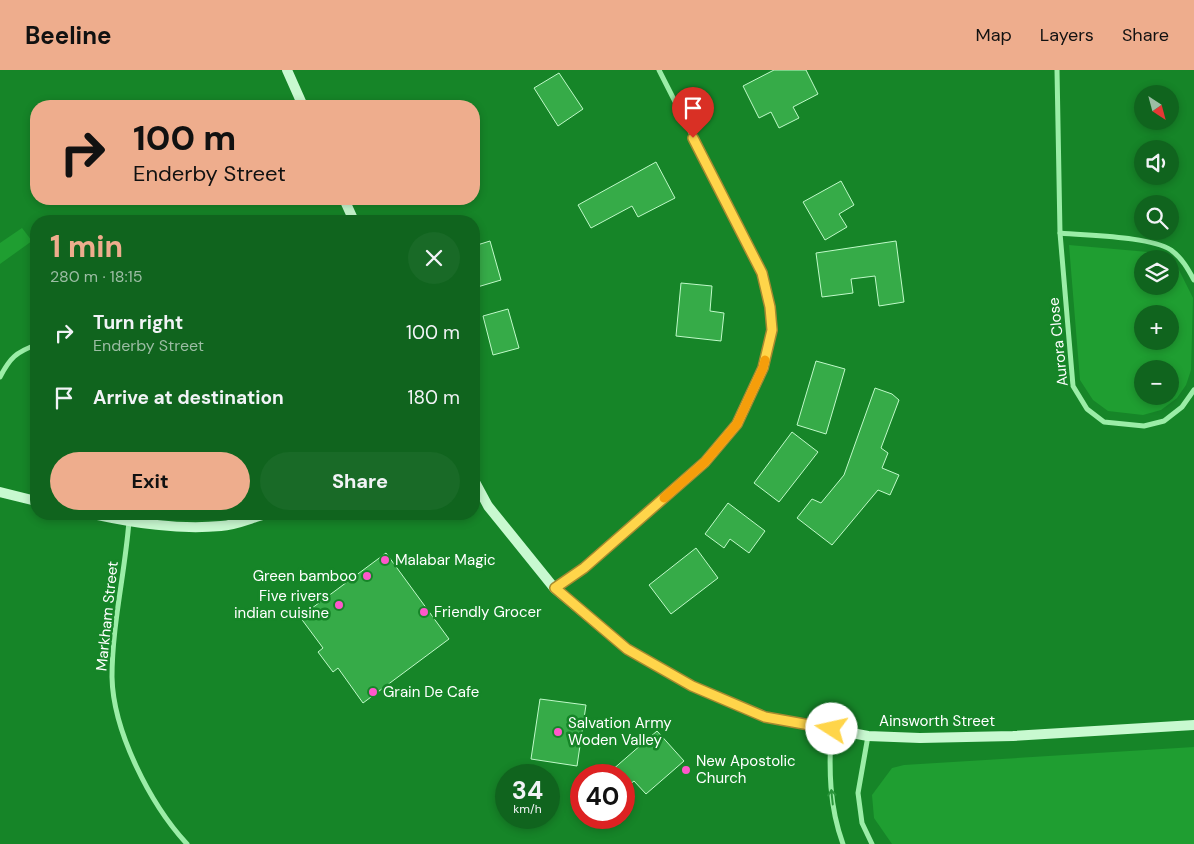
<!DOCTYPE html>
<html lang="en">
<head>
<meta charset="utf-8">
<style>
	body { margin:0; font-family:"DM Sans",sans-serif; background:#196a27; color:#f1f3f6; height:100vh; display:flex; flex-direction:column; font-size:19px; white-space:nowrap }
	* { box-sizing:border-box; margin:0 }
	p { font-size:16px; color:#9cbda4 }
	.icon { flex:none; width:28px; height:28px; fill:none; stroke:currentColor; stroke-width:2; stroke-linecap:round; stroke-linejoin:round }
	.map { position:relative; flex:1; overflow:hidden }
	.details { position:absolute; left:30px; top:145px; width:450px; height:305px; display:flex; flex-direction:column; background:#10641e; border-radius:20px; box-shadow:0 2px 8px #0003 }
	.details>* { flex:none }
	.top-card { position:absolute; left:30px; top:30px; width:450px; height:105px; border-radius:20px; box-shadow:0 2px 8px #0003; background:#eead8d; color:#111; overflow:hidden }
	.needle { width:32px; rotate:144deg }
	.buttons { position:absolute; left:1134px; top:15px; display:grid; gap:10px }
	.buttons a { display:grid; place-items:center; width:45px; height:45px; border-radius:50%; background:#10641e; box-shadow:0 2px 8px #0003; font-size:25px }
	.speed { position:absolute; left:495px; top:694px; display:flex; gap:10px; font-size:25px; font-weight:700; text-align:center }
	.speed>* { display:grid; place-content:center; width:65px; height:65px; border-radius:50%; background:#10641e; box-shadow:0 2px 8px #0003; line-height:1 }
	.speed small { font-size:12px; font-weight:400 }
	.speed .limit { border:8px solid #d22; background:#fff; color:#111 }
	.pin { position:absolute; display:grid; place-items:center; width:42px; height:42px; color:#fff; margin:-51px -21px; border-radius:50% 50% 50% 0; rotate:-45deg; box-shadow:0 0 5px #0007 }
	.pin .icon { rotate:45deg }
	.me { position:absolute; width:55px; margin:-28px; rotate:280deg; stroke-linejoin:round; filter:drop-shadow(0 0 4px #0008) }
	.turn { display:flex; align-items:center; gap:18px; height:105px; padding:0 20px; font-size:22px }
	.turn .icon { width:65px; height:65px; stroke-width:2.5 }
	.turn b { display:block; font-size:35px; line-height:42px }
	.round { display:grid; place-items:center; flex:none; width:52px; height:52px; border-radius:26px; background:#196a27 }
	.overview { display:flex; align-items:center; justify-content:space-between; height:85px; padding:0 20px }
	h1 { font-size:30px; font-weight:700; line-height:38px; color:#eead8d }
	.action { display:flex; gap:10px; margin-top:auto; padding:10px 20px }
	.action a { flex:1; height:58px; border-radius:30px; background:#eead8d; color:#111; font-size:20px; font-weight:700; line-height:58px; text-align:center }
	.action a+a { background:#196a27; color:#f1f3f6 }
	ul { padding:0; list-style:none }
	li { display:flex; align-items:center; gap:15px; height:65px; padding:0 20px }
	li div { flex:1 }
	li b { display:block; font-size:19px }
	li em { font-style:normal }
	header { display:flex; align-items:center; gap:30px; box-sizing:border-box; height:70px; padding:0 25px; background:#eead8d; color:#111 }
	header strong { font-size:24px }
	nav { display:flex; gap:28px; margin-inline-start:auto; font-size:18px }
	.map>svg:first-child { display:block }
	.green { fill:#1f9e31; fill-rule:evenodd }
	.building { fill:#36ab48; stroke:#c0fac9 }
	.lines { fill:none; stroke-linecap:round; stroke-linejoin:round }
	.street { stroke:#9beda7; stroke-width:5 }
	.secondary { stroke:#c8f9d0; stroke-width:10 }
	.oneway { stroke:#2a953b }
	.route-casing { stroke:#a68a30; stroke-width:12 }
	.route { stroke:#ffd54a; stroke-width:9 }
	.slow { stroke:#f59e0b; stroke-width:9 }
	.poi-dot { fill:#ff57cb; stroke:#168528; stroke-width:2 }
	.labels { text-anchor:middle; stroke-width:5; stroke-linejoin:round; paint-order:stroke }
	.street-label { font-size:15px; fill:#fff; stroke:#168528 }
	.poi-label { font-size:15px; fill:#fff; stroke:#168528; text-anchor:start }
</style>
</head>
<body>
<header>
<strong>Beeline</strong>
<nav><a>Map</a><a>Layers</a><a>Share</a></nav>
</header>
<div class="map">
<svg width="1194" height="774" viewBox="0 0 1194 774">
	<rect width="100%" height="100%" fill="#168528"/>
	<g class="green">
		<polygon points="22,158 32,171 0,194 0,173"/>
		<path d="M1069,175L1148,182L1166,189H1142V216H1170V192L1179,200L1193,228L1191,300L1186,315L1177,328L1161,340L1143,345L1108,341L1093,330L1080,310ZM1142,244H1170V271H1142ZM1142,299H1170V326H1142Z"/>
		<polygon points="1194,677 1194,774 892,774 874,748 872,725 892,698 904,695"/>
	</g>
	<g class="building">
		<polygon points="774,0 806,0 818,24 793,37 799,48 779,58 771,42 759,48 743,16"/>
		<polygon points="559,3 583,39 558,56 534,18"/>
		<polygon points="656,92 675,128 638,147 632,136 591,158 578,135"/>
		<polygon points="841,111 854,135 839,144 847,157 825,170 803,132"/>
		<polygon points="490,171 501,210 474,218 474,176"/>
		<polygon points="896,171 904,232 879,236 875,206 851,209 853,223 822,227 816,183"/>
		<polygon points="681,213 712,216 710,241 724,243 721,271 676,266"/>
		<polygon points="508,239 519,278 493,285 483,246"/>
		<polygon points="816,291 845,299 826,364 797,355"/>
		<polygon points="875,318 892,324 899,330 881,378 888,383 882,398 899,405 890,425 878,420 832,475 797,448 812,429 821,433 844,405"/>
		<polygon points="792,362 818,382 779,432 754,413"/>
		<polygon points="728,433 765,461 749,483 730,469 724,478 705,464"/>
		<polygon points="696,478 718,508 671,544 649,515"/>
		<polygon points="386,483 449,569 363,633 338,598 333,602 318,582 323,578 300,547"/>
		<polygon points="540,629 586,635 577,696 531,689"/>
		<polygon points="657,661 684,691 646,724 634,711 625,718 624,716 624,705 614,705 611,701"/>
	</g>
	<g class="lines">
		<g class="street">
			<polyline points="1057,0 1060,163 1073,316 1087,339 1104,352 1144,356 1164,351 1182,337 1194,320"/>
			<path d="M1060,163C1088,166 1149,166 1171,180C1182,188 1188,199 1194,210"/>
			<path d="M0,307C10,288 16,282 36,275"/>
			<path d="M129,451C125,503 112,555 112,607C113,661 150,734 187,774"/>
			<polyline points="555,519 584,497 705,392 737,354 763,298 772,260 771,237 762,203 659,0"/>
			<path d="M831,659C829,699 829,736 843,774"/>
			<polyline points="868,666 858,723 862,753 872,774"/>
		</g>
		<g class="secondary">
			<polyline points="287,0 303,36"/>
			<polyline points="344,129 354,151"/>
			<polyline points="474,410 488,436 555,519 627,579 692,616 765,647 868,666 920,668 1013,666 1194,655"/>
			<polyline points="0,422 36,431"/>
			<path d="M93,444C135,453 178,460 221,456C236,455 251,448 266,444"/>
		</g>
	</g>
	<defs><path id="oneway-shaft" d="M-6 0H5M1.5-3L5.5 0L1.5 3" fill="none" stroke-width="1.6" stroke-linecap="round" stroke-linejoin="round" transform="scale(1.25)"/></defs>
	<use class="oneway" href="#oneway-shaft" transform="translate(832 727) rotate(-96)"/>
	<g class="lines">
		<g class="route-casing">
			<polyline id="route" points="693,68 762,203 770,237 772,260 763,298 737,354 705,392 584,498 555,518 627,579 692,616 765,647 832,659"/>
		</g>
		<use href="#route" class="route"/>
		<polyline class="slow" points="664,428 705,392 737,354 763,298 765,290"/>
	</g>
	<g class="poi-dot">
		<circle cx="385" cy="490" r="5"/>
		<circle cx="367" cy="506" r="5"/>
		<circle cx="339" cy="535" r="5"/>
		<circle cx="424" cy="542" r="5"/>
		<circle cx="373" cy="622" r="5"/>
		<circle cx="558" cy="662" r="5"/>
		<circle cx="686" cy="700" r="5"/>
	</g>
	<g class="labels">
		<g class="street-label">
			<text transform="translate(1058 272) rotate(-96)" y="5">Aurora Close</text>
			<text transform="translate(107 546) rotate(-84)" y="5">Markham Street</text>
			<text x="937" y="656">Ainsworth Street</text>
		</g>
		<g class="poi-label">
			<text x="395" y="495">Malabar Magic</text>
			<text x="357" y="511" text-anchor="end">Green bamboo</text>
			<text x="329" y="531" text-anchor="end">Five rivers<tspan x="329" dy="17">indian cuisine</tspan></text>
			<text x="434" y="547">Friendly Grocer</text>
			<text x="383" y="627">Grain De Cafe</text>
			<text x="568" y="658">Salvation Army<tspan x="568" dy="17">Woden Valley</tspan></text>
			<text x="696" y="696">New Apostolic<tspan x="696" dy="17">Church</tspan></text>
		</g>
	</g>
</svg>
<div class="buttons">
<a><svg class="needle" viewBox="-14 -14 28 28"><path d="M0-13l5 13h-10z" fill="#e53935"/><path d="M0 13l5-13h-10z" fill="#9cbda4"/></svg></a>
<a><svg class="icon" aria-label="sound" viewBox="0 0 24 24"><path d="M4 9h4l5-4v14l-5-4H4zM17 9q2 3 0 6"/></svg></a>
<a><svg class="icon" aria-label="search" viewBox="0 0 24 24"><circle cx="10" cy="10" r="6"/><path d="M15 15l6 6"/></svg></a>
<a><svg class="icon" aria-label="layers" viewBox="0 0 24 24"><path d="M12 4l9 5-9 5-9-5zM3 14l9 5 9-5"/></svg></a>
<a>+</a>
<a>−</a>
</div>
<div class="speed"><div>34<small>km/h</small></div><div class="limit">40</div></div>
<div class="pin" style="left:693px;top:68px;background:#d93025"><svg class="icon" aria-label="arrive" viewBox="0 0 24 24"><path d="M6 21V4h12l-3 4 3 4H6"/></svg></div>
<svg class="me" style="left:832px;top:659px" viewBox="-20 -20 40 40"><circle r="19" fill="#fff"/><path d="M0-13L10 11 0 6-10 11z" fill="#ffd54a"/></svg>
<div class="top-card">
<div class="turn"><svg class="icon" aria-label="right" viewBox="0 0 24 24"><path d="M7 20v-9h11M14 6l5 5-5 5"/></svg><div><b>100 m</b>Enderby Street</div></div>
</div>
<section class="details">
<div class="overview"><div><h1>1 min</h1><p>280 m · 18:15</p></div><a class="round"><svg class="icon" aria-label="close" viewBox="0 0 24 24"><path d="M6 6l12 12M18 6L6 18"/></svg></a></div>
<ul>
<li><svg class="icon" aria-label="right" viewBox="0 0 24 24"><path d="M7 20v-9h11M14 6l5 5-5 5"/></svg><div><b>Turn right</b><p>Enderby Street</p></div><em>100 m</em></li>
<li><svg class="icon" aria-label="arrive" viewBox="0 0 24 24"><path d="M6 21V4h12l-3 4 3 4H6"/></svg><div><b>Arrive at destination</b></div><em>180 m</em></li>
</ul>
<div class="action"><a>Exit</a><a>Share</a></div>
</section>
</div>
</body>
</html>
